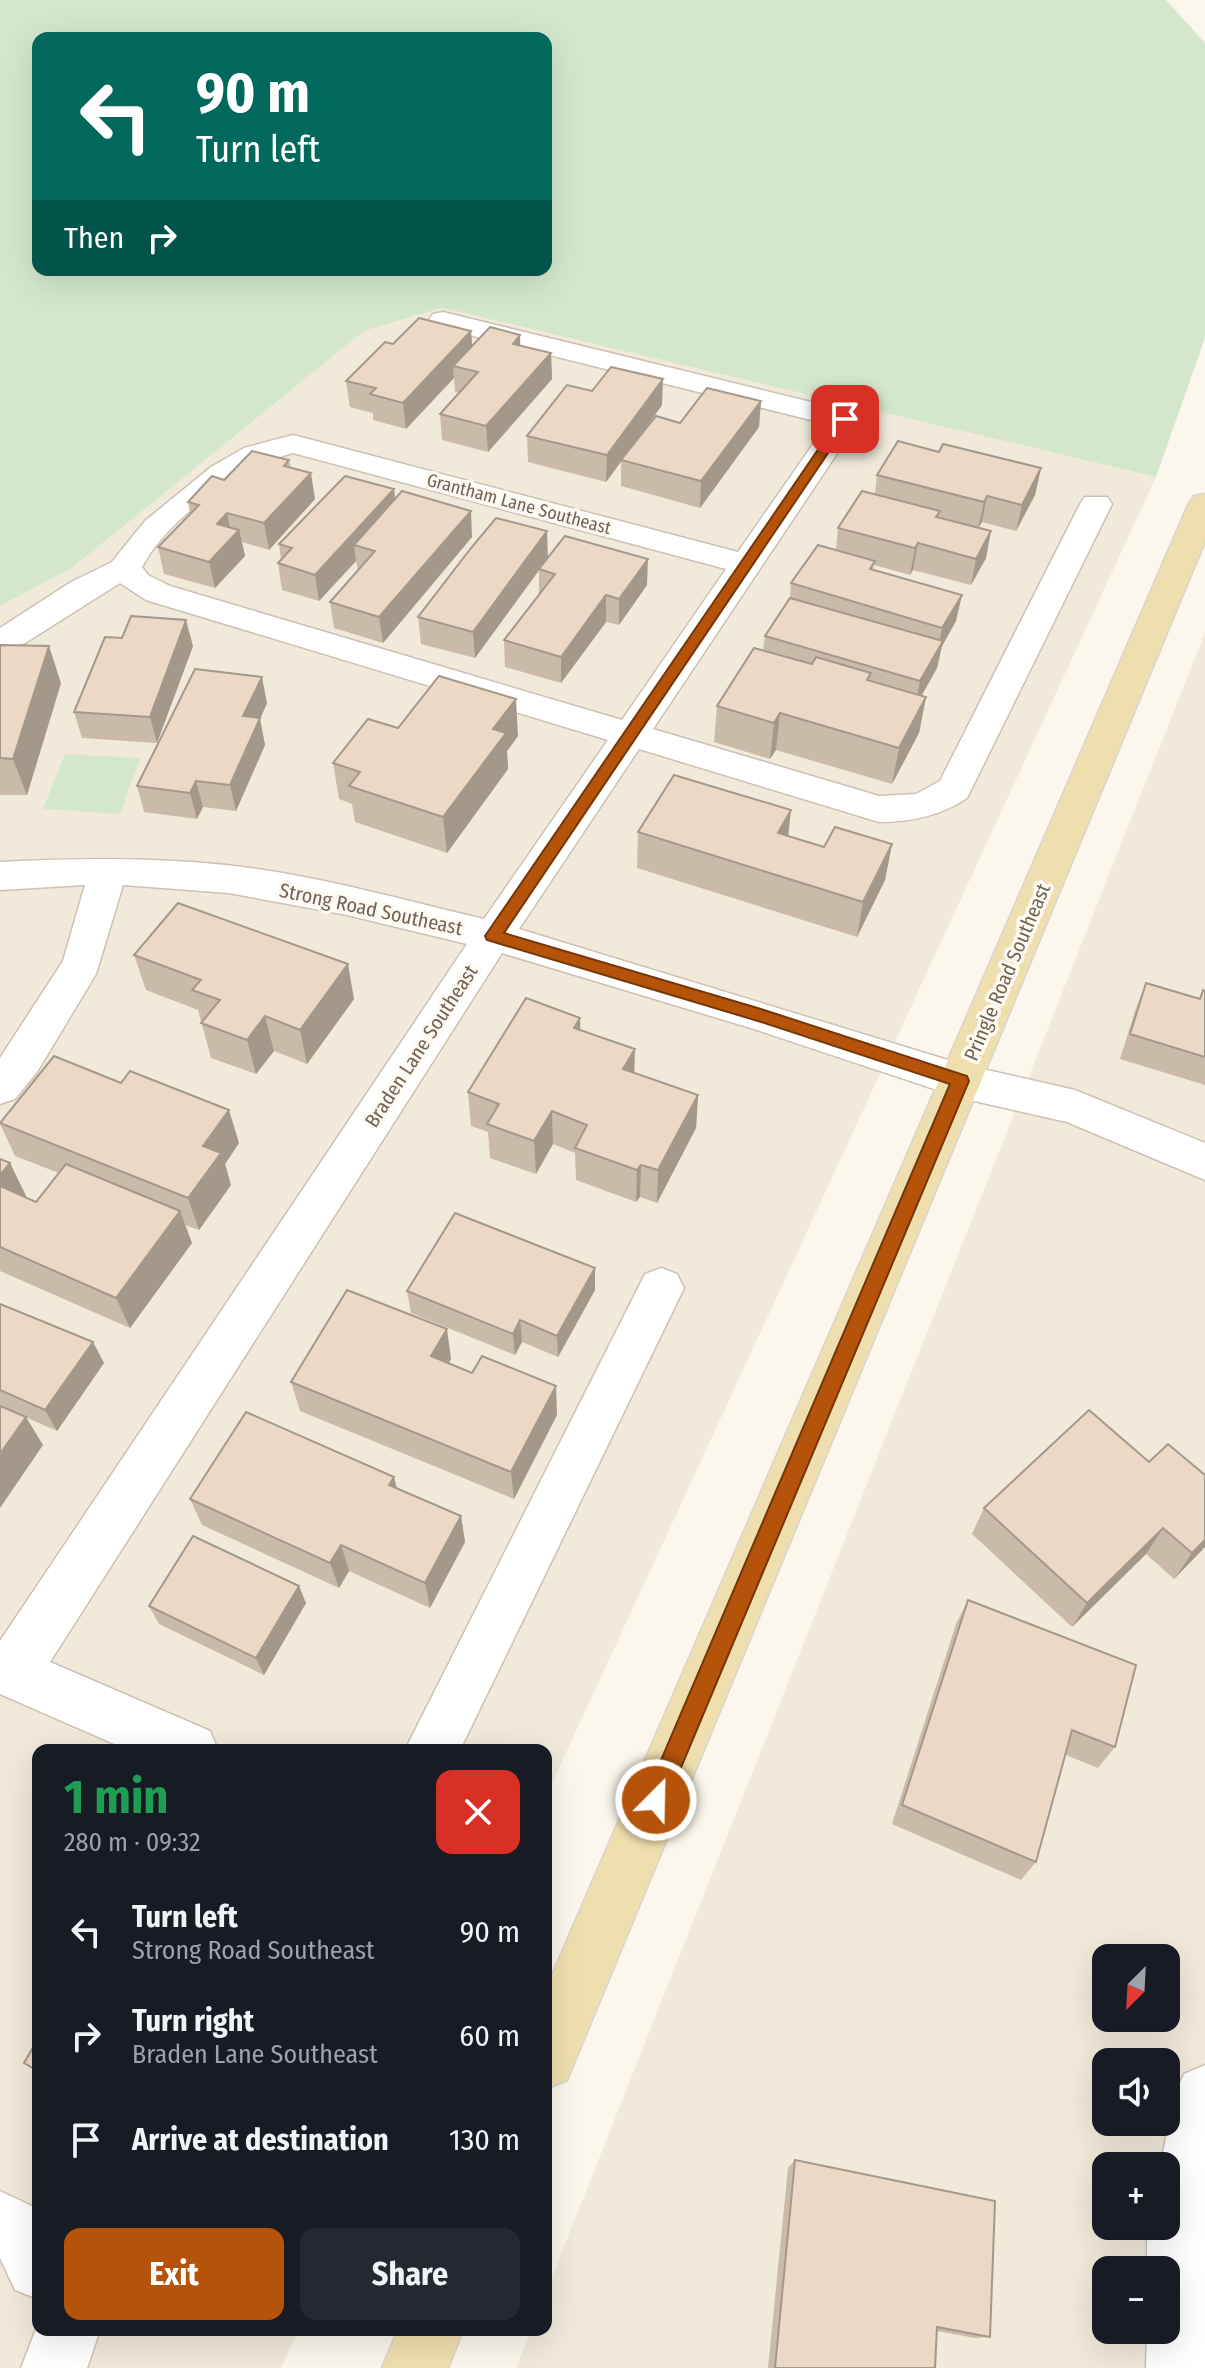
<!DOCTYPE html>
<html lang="en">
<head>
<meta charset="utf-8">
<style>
	body { margin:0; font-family:"Fira Sans Condensed",sans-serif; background:#242831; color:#f1f3f6; height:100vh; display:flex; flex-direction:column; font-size:30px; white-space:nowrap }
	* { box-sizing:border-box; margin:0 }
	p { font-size:26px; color:#9ea1a6 }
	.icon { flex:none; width:44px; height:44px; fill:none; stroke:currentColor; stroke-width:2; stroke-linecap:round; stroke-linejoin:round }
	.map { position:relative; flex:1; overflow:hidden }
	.side { position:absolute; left:32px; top:1744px; width:520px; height:592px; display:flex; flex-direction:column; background:#171b24; border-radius:16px; box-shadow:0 8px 32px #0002 }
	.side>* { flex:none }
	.guide { position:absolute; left:32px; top:32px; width:520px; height:244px; border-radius:16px; box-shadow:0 8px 32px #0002; background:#00695c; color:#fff; overflow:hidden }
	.needle { width:52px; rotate:204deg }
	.controls { position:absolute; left:1092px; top:1944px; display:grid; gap:16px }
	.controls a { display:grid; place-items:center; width:88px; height:88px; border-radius:16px; background:#171b24; box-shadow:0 8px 32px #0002; font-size:40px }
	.pin { position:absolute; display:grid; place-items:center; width:68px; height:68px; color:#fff; margin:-34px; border-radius:16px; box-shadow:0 4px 12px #0006 }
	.me { position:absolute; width:88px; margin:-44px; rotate:23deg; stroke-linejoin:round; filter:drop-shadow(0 0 6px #0008) }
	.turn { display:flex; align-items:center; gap:28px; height:168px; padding:0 32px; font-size:36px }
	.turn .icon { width:104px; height:104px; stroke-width:2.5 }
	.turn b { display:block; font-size:56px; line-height:68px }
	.then { display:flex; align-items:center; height:76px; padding:0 32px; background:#0003; gap:16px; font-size:30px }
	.round { display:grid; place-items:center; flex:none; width:84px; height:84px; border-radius:16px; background:#242831 }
	.headline { display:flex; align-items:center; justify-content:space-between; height:136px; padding:0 32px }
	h1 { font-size:48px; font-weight:700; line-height:60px; color:#1e9e55 }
	.cta { display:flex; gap:16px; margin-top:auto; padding:16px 32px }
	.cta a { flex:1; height:92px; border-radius:16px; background:#b45309; color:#fff; font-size:32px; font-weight:700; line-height:92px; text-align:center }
	.cta a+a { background:#242831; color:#f1f3f6 }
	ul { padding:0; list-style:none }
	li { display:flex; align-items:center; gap:24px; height:104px; padding:0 32px }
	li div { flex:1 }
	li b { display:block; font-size:30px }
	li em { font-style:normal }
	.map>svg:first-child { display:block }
	.residential { fill:#f1eadb; fill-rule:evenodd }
	.green { fill:#d4e7cc; fill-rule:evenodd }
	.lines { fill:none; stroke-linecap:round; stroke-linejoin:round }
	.minor-casing { stroke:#ccc1b3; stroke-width:3 }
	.major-casing { stroke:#d8d3cf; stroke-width:3 }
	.minor { fill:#fff; fill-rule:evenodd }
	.major { fill:#f0dfae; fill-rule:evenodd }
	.wall { fill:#cabba9 }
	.shaded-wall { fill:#a4988a }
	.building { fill:#ebd9c5; stroke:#a4988a; stroke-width:2 }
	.route { fill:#b45309; stroke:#753606; stroke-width:2 }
	.labels { text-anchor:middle; stroke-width:7; stroke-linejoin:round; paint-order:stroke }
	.far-street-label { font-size:18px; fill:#736252; stroke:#fdfaf3 }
	.street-label { font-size:20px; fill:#736252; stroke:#fdfaf3 }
</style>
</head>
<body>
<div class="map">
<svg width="1205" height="2368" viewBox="0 0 1205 2368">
	<rect width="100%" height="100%" fill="#fbf7ec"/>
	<g class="residential">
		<polygon points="442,308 1156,477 546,1796 546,1750 38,1750 38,2330 299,2330 281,2368 0,2368 0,606 72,568 364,331"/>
		<path d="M1205,633V2368H516L531,2330H546V2292ZM1106,1958H1166V2018H1106ZM1106,2062H1166V2122H1106ZM1106,2166H1166V2226H1106ZM1106,2270H1166V2330H1106Z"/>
	</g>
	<g class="green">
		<path d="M0,0H1166L1205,43V338L1156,477L442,308L364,331L72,568L0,606ZM38,38H546V270H38Z"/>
		<polygon points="65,754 140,758 120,814 43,809"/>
	</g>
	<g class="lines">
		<g class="minor-casing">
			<g id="minor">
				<path d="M443,312L856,413L860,419L653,729L879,796L916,794L940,781L1080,504L1085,497H1107L1112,504L967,798C940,816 911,822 879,822L639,749L519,929L961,1064L1075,1090L1205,1143V1180L1067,1122L961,1098L754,1029L502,953L50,1662L210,1731L218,1750H128L0,1694V1641L467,944L347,915L229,893L123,885L96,974L37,1072L15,1099L0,1104V1058L63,961L85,885L0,890V862C76,858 150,857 226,865C313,874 399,899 484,919L608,740L146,600L120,583L25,643L0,650V628L71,582L112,562L145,521L211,467L244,448L293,435L738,552L827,424L433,326L429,320L433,314ZM293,453L726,569L622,720L170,586L148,575L142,567C168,518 240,467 293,453Z"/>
				<polygon points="661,1268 677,1274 684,1288 460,1750 405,1750 645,1274"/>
				<polygon points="1205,2065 1205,2368 1146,2368 1147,2330 1166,2330 1166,2270 1147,2270 1147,2226 1166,2226 1166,2166 1160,2166 1175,2095 1184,2074"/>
				<polygon points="0,2191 38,2209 38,2299 15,2290 0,2258"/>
				<polygon points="38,2324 38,2330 100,2330 87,2368 21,2368"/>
			</g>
		</g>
		<g class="major-casing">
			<g id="major">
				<polygon points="1205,494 1205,541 567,2080 546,2089 546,1989 1189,503 1194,496"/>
				<polygon points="398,2330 463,2330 448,2368 382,2368"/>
			</g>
		</g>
		<use href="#minor" class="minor"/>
		<use href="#major" class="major"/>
	</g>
	<g class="wall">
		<polygon points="471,331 472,346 521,346 551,353 552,379 488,452 442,440 440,414 459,393 455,392 454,378 406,429 373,420 373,413 350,407 346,381 393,344"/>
		<polygon points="761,401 759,427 700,508 621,486 621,462 606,482 528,462 527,436 662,405 637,441 680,423"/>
		<polygon points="939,452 1041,468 1035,495 1016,531 982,522 978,528 986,558 971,585 913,570 910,575 874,565 873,570 956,621 942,646 937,668 922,695 926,697 919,733 892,784 776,750 770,759 714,742 717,706 763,650 765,636 790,598 791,583 836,550 838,528 875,494 877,475"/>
		<polygon points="289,460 291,468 315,499 269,550 242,542 245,556 215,588 164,574 158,547 190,514 188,502 224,480"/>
		<polygon points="394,489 395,499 472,537 383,643 334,628 330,602 358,571 356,561 319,601 282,590 278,563 281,559 279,544"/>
		<polygon points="548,557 647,585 619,625 606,622 561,683 505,667 504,640 539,594 539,570 475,658 421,644 418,617"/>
		<polygon points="0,645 61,683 27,795 0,795"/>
		<polygon points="193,646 157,743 82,738 74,712"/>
		<polygon points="267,703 260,719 265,745 236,811 203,807 197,819 144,812 137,786"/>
		<polygon points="398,728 518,736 507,751 508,769 447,853 355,822 352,804 339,799 333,763"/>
		<polygon points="791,810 788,836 824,847 892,844 885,880 857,937 637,868 638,832"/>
		<polygon points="134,955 354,999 307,1064 274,1051 256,1074 211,1058 198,1010 146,990"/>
		<polygon points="1146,983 1199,999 1203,990 1205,991 1205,1085 1120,1059 1136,1008"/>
		<polygon points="580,1030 634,1073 698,1095 696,1128 657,1203 640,1197 636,1202 576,1180 575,1153 553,1144 536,1174 490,1158 488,1132 471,1126 468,1092"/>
		<polygon points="0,1122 239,1143 225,1164 231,1185 199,1230 185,1225 192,1243 130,1328 0,1271 0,1159 10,1163 26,1196 25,1197 36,1202 59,1173 15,1156 0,1124"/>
		<polygon points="595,1290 558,1357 522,1342 515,1355 411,1313 407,1291"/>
		<polygon points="0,1304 104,1363 57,1431 0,1406"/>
		<polygon points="451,1359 449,1363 472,1373 557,1415 514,1499 300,1411 291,1382"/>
		<polygon points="1089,1410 1205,1547 1174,1579 1146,1554 1072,1627 972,1534 984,1508"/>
		<polygon points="397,1489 461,1516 465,1542 430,1608 349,1571 339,1588 202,1525 190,1499"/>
		<polygon points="968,1600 1115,1747 1098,1768 1066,1755 1036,1862 1021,1880 892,1824 956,1624"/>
		<polygon points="306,1603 264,1675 159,1624 149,1606"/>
		<polygon points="795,2160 990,2337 975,2338 937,2331 935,2368 768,2368 788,2168"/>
	</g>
	<g class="shaded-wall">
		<polygon points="471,331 473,357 453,366 454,378 406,429 403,403"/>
		<polygon points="520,335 521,361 513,344"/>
		<polygon points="551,353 552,379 488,452 486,426"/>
		<polygon points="663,379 662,405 606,482 607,455"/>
		<polygon points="761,401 759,427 700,508 701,481"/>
		<polygon points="1041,468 1035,495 1016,531 1022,505"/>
		<polygon points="311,473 315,499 269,550 264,523"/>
		<polygon points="394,489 397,516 354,545 356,561 319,601 315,575"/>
		<polygon points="987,496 982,522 978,528 984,502"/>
		<polygon points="471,511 472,537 383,643 379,617"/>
		<polygon points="227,513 232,538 239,530 245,556 215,588 209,562 217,524"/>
		<polygon points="547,531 548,558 475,658 473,632"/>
		<polygon points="991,531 986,558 971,585 976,559"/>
		<polygon points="918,543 913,570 910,575 915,548"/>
		<polygon points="648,559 647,585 619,625 619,599"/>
		<polygon points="606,595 606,622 561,683 561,657"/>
		<polygon points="962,595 956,621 942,646 937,668 915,707 920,681 938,650 942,628"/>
		<polygon points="186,620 193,646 157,743 150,717"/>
		<polygon points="49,646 61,683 27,795 13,759"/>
		<polygon points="262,677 267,703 260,719 265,745 236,811 230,785 243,716"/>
		<polygon points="926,697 919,733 892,784 899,748"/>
		<polygon points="516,699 518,736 507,751 508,769 447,853 443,817 493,729"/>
		<polygon points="780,713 776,750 770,759 774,723"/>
		<polygon points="196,781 203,807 197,819 190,793"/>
		<polygon points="791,810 787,846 778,833"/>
		<polygon points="892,844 885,880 857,937 863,902"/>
		<polygon points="348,964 354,999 307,1064 300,1030"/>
		<polygon points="265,1016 274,1051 256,1074 247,1040"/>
		<polygon points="580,1018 581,1052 574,1028"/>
		<polygon points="635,1049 634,1083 623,1069"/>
		<polygon points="698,1095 696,1128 657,1203 658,1170"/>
		<polygon points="229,1110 239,1143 225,1164 231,1185 199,1230 188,1198 203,1146"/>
		<polygon points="552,1111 553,1144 536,1174 534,1141"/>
		<polygon points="10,1163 26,1196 10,1216 0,1197 0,1175"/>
		<polygon points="641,1165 640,1197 636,1202 637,1170"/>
		<polygon points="180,1211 192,1243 130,1328 116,1298"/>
		<polygon points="595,1268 595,1290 558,1357 557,1336"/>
		<polygon points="520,1320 522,1342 515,1355 513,1334"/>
		<polygon points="447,1329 451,1359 436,1386 431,1356"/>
		<polygon points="93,1342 104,1363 57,1431 45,1410"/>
		<polygon points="556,1386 557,1415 514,1499 511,1472"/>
		<polygon points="26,1417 43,1445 0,1508 0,1454"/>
		<polygon points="394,1477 401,1504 389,1485"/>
		<polygon points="461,1516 465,1542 430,1608 425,1583"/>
		<polygon points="1163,1528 1146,1554 1072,1627 1087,1603"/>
		<polygon points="1205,1540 1205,1547 1174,1579 1192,1553"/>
		<polygon points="341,1545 349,1571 339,1588 330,1563"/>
		<polygon points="299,1586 306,1603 264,1675 256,1658"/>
	</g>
	<g class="building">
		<polygon points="419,318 471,331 403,403 370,394 376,388 346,381 385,342 393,344"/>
		<polygon points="490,327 520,335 513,344 551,353 486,426 440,414 478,372 453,366"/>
		<polygon points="611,367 663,379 607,455 527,436 567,385 592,391"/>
		<polygon points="707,388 761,401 701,481 621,460 656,416 680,423"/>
		<polygon points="898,441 939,452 943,444 1041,468 1022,505 987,496 984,502 877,475"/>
		<polygon points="252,451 289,460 284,466 311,473 264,523 227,513 217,524 239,530 209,562 158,547 199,505 188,502 212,476 224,480"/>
		<polygon points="345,476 394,489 315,575 278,563 292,548 279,544"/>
		<polygon points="402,491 471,511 379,617 330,602 375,551 354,545"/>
		<polygon points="862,491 940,511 936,517 991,531 976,559 918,543 915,548 838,528"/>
		<polygon points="496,518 547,531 473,632 418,617 471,548"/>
		<polygon points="565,536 648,559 619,599 606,595 561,657 504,640 555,574 539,569"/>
		<polygon points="818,545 875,561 870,569 962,595 942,628 791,583"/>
		<polygon points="790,598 943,641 920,681 765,636"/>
		<polygon points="131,616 186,620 150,717 74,712 105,637 122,638"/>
		<polygon points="0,645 49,646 13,759 0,758"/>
		<polygon points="754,648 812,664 816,657 871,673 867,680 926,697 899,748 780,713 774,723 717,706"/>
		<polygon points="195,669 262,677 243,716 260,718 230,785 196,781 190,793 137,786"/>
		<polygon points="439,676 516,699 493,729 506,733 443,817 349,786 360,772 333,763 368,719 398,728"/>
		<polygon points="674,775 791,810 778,833 824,847 835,827 892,844 863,902 638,832"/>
		<polygon points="178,903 348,964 300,1030 265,1016 247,1040 201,1023 220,1000 192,990 201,980 134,955"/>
		<polygon points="1146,983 1200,999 1203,990 1205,991 1205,1057 1130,1034"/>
		<polygon points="526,998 580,1018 574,1028 635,1049 623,1069 698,1095 658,1170 641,1165 637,1170 575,1148 587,1125 552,1111 534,1141 487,1124 499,1104 468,1092"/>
		<polygon points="54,1056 121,1083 130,1071 229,1110 203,1146 221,1153 188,1198 0,1123"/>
		<polygon points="0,1159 10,1163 0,1175"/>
		<polygon points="66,1164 180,1211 116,1298 0,1247 0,1186 36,1202"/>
		<polygon points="455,1213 595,1268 557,1336 520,1320 513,1334 407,1291"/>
		<polygon points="347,1290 447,1329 431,1356 472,1373 482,1356 556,1386 511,1472 291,1382"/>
		<polygon points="0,1304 93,1342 45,1410 0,1390"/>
		<polygon points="0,1406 26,1417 0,1454"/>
		<polygon points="1089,1410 1149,1462 1168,1444 1205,1475 1205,1540 1192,1553 1163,1528 1087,1603 984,1508"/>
		<polygon points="246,1412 394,1477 389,1485 461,1516 425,1583 341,1545 330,1563 190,1499"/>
		<polygon points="193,1536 299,1586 256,1658 149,1606"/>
		<polygon points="968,1600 1136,1665 1115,1747 1072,1730 1036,1862 902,1805"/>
		<polygon points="38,2039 38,2071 24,2063"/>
		<polygon points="795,2160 995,2201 990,2337 937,2327 935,2368 775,2368"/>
	</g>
	<polygon class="route" points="845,415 851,419 504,933 761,1009 967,1076 969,1081 664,1808 656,1811 648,1808 644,1800 950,1084 758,1021 487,940 485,936 839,419"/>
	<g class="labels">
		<g class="far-street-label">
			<text transform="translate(519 504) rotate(15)" y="6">Grantham Lane Southeast</text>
		</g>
		<g class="street-label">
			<text transform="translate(371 909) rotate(12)" y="7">Strong Road Southeast</text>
			<text transform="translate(1007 972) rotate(-67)" y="7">Pringle Road Southeast</text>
			<text transform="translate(421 1046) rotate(-57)" y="7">Braden Lane Southeast</text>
		</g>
	</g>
</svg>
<div class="controls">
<a><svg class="needle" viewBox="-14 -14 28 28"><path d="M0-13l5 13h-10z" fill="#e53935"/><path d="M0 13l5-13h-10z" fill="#9ea1a6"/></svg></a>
<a><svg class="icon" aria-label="sound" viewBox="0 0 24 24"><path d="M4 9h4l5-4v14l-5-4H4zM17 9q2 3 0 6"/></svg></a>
<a>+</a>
<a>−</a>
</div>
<div class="pin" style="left:845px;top:419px;background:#d93025"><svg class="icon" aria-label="arrive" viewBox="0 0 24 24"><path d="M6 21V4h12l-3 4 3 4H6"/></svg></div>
<svg class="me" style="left:656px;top:1800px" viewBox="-20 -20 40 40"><circle r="17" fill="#b45309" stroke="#fff" stroke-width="3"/><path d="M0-11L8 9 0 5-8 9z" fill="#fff"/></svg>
<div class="guide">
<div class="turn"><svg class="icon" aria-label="left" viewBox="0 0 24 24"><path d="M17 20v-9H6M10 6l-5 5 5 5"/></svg><div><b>90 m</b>Turn left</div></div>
<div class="then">Then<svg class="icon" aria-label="right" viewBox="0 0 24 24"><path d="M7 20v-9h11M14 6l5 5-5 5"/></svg></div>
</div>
<section class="side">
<div class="headline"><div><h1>1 min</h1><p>280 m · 09:32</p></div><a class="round" style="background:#d93025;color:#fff"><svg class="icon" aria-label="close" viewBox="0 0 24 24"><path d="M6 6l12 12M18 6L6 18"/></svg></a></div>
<ul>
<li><svg class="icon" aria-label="left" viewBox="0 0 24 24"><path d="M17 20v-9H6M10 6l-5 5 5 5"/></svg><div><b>Turn left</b><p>Strong Road Southeast</p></div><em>90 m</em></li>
<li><svg class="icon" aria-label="right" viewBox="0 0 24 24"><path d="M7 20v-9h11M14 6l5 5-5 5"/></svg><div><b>Turn right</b><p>Braden Lane Southeast</p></div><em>60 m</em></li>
<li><svg class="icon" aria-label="arrive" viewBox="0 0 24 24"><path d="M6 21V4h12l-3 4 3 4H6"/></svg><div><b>Arrive at destination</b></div><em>130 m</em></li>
</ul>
<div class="cta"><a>Exit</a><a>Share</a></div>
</section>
</div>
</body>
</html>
